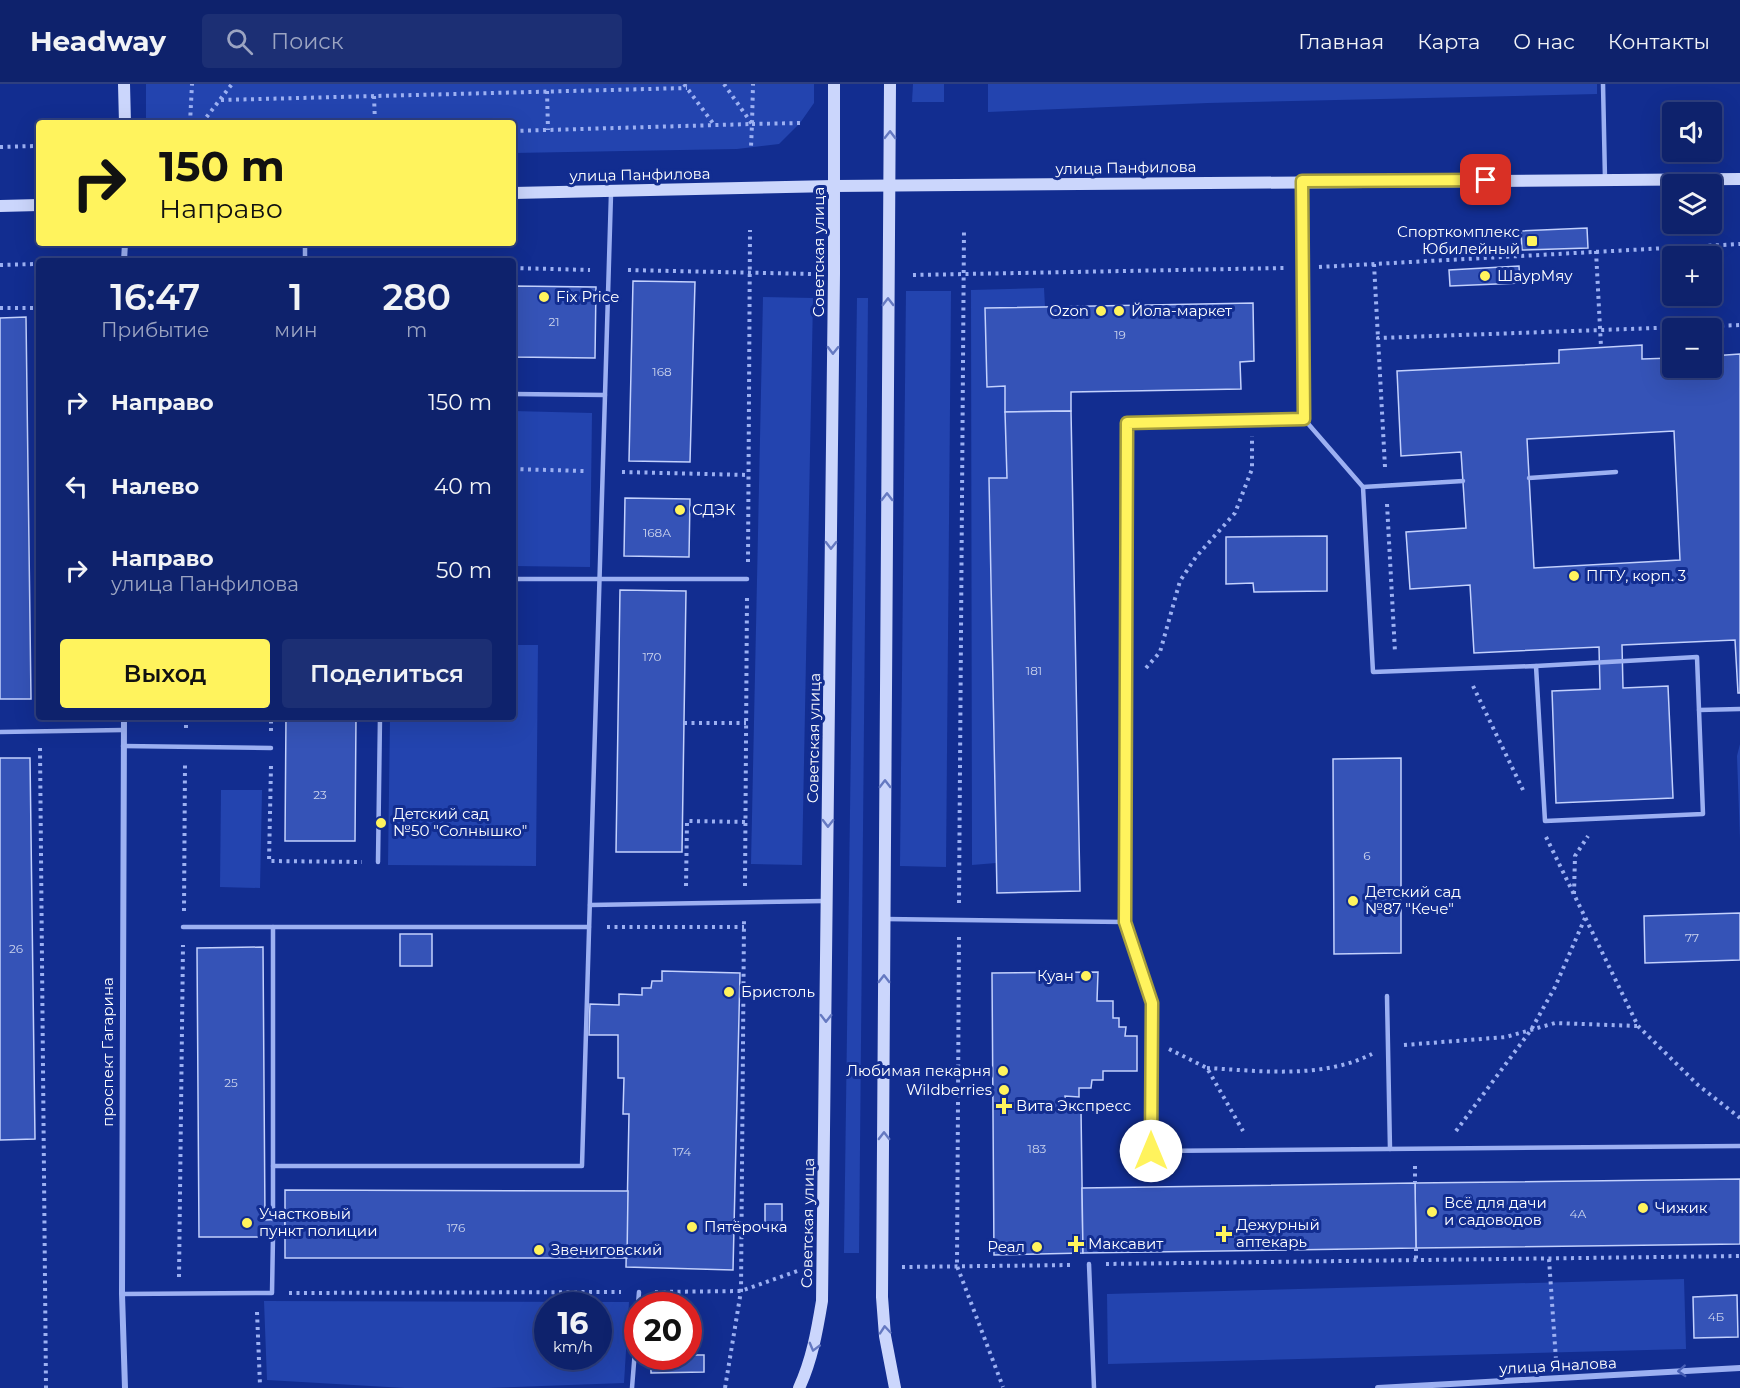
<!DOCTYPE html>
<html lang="ru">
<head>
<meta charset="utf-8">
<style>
	body { margin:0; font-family:Montserrat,sans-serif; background:#1c2f74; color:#f1f3f6; height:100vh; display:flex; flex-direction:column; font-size:22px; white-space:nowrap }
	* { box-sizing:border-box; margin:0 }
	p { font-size:20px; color:#9ba4c2 }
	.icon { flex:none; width:33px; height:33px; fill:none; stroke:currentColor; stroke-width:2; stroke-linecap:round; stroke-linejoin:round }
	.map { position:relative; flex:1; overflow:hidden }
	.drawer { position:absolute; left:36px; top:174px; width:480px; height:462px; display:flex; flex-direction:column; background:#0e226c; border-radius:6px; box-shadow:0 6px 24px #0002,0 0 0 2px #2e3f7f }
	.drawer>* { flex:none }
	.hud { position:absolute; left:36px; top:36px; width:480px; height:126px; border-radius:6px; box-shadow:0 6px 24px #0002,0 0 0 2px #2e3f7f; background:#fff35d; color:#111; overflow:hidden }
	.buttons { position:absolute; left:1662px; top:18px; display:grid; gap:12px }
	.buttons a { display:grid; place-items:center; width:60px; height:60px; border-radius:6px; background:#0e226c; box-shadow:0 6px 24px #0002,0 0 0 2px #2e3f7f; font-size:30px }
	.speed { position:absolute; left:534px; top:1208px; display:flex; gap:12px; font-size:30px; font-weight:700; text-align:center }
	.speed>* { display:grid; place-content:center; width:78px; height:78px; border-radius:50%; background:#0e226c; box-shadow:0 6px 24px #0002,0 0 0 2px #2e3f7f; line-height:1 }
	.speed small { font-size:15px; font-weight:400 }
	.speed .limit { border:9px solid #d22; background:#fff; color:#111 }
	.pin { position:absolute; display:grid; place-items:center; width:51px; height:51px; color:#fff; margin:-26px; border-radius:12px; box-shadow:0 3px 9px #0006 }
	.me { position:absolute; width:66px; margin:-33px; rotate:0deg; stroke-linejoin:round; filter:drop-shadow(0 0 4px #0008) }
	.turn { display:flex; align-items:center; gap:21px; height:126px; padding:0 24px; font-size:27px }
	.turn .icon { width:78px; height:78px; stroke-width:2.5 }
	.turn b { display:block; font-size:42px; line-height:51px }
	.eta { display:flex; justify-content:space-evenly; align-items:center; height:102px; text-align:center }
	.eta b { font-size:36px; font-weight:600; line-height:42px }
	.button { display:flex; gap:12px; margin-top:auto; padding:12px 24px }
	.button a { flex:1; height:69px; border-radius:6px; background:#fff35d; color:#111; font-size:24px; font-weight:600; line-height:69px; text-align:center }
	.button a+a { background:#1c2f74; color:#f1f3f6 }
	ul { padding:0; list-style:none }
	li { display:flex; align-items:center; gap:18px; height:84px; padding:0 24px }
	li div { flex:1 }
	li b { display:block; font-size:22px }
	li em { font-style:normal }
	header { display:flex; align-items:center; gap:36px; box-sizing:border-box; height:84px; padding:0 30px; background:#0e226c; border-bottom:2px solid #2e3f7f }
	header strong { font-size:28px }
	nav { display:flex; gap:33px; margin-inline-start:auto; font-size:21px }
	.search { width:420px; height:54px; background:#1c2f74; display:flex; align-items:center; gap:15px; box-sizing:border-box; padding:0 21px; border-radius:6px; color:#9ba4c2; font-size:22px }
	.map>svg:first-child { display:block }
	.green { fill:#2344af; fill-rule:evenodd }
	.building { fill:#3553b7; stroke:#c3d1fd; stroke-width:1.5; fill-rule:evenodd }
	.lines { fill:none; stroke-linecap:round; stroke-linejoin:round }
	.path { stroke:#9cb0f2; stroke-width:4; stroke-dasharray:3 4.5; stroke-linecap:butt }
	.lane { stroke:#9cb0f2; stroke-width:4.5 }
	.street { stroke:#9cb0f2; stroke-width:6 }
	.secondary { stroke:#cbd6fc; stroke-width:12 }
	.oneway { stroke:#6579c1 }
	.oneway2 { stroke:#4961b7 }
	.route-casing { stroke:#a69e3c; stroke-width:15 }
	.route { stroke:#fff35d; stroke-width:10 }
	.poi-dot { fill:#fff35d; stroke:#122d90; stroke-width:2 }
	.labels { text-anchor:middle; stroke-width:6; stroke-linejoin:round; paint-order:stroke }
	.number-label { font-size:12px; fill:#ccd4ed }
	.street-label { font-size:15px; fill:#fff; stroke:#122d90 }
	.poi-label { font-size:15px; fill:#fff; stroke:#122d90; text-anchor:start }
</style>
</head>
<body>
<header>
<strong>Headway</strong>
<div class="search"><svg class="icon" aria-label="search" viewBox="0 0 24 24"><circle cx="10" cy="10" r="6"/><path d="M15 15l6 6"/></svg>Поиск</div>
<nav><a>Главная</a><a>Карта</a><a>О нас</a><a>Контакты</a></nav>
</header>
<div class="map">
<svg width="1740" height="1304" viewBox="0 0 1740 1304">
	<rect width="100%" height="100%" fill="#122d90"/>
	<g class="green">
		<polygon points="146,0 814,0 814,19 800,39 779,60 737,65 513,69 513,39 146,39"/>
		<polygon points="913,0 944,0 944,18 912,18"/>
		<polygon points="988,0 1597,0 1597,10 1208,19 988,28"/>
		<polygon points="1044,204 1045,223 985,224 987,303 1005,302 1007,394 989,395 996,779 972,781 971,206"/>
		<polygon points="906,207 951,207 946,783 900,782"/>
		<polygon points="763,213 813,214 802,781 751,780"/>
		<polygon points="857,214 868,214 859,1169 844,1169"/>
		<polygon points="513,327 592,329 590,483 513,482"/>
		<polygon points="513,561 538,561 536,782 388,781 390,633 513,633"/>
		<polygon points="1740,660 1740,755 1737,672"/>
		<polygon points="221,706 262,706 260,804 220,803"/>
		<polygon points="1684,1195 1686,1265 1108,1280 1107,1210"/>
		<path d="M264,1217L629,1218L624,1299L488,1304H405L267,1296ZM548,1221H598V1272H548Z"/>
	</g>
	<g class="building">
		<polygon points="1587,144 1588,164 1522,166 1521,147"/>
		<polygon points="1519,182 1520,199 1450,202 1449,186"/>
		<polygon points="633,197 695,198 690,378 629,377"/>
		<polygon points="513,202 596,203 595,274 513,273"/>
		<polygon points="1253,219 1254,277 1240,278 1241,305 1071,308 1071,327 1005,328 1005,302 987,303 985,224"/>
		<polygon points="26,233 31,615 0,615 0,234"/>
		<path d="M1642,261V275L1672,274V284H1712V272L1740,270V609H1738L1735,556L1622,561L1623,604L1668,602L1673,714L1556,719L1552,607L1600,605L1599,563L1474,569L1470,501L1410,505L1406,448L1466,444L1461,368L1401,372L1397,287L1559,279V266ZM1674,347L1680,476L1534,484L1527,355Z"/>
		<polygon points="1071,327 1080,807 997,809 989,394 1007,394 1005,328"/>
		<polygon points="625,414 690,415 689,473 624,472"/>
		<polygon points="1327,452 1327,507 1254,508 1253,499 1226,500 1226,453"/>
		<polygon points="620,506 686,507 682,768 616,768"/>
		<polygon points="286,633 356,633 355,757 285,757"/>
		<polygon points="0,674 30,674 35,1055 0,1056"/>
		<polygon points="1401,674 1401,869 1334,870 1333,675"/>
		<polygon points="1740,829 1740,876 1645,879 1644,832"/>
		<rect x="400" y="850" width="32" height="32"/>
		<polygon points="263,863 265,1136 285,1135 285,1153 199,1153 197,864"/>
		<polygon points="662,887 740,889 733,1186 626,1183 629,1030 623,1030 624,994 618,994 618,951 589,951 590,920 619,921 619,910 642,911 642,904 651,904 652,897 662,897"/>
		<polygon points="1098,888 1097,917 1113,917 1113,934 1119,934 1119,943 1126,943 1125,952 1137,952 1137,987 1103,987 1103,996 1092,996 1091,1004 1079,1004 1079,1013 1065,1012 1065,1026 1081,1026 1083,1169 994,1171 992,889"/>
		<polygon points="1740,1095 1740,1160 1416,1164 1415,1099"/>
		<polygon points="1415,1099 1416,1164 1083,1169 1082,1104"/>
		<polygon points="285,1106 628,1107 627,1174 285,1174"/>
		<rect x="765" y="1120" width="17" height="24"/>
		<polygon points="1737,1211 1738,1253 1694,1254 1693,1213"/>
		<polygon points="688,1271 704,1271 704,1288 651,1289 651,1272"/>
	</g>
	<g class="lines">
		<g class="path">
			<polyline points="684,0 715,42"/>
			<polyline points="724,0 752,40 751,63"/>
			<polyline points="547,7 548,46"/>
			<polyline points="374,12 375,39"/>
			<polyline points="221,16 687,4"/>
			<polyline points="190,39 192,0"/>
			<polyline points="202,39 232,0"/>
			<polyline points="752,40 800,39"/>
			<polyline points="513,47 752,40 753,0"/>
			<polyline points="0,63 35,62"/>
			<polyline points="1596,167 1601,263"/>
			<polyline points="1374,180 1378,254"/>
			<polyline points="0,181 36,180 39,477"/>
			<polyline points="1319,183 1740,160"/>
			<polyline points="513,184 590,186"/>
			<polyline points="628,186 811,190"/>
			<polyline points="913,191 1284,184"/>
			<polyline points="0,224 37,224"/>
			<polyline points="1385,383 1378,254 1740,241"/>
			<polyline points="513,385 584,387"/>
			<polyline points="622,388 748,391"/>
			<polyline points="1387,420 1395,568"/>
			<polyline points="748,478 750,146"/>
			<polyline points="1146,584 1160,568 1180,497 1196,473 1235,429 1252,385 1252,352"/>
			<polyline points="1473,602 1523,706"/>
			<polyline points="684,639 746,639"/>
			<polyline points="186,644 186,633"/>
			<polyline points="271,647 271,633"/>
			<polyline points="40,664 46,1304"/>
			<polyline points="271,682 269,777 362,778"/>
			<polyline points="1546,753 1638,942 1698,1001 1740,1034"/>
			<polyline points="686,802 687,737 745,738"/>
			<polyline points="745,802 747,512"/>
			<polyline points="1574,810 1575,772 1588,752"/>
			<polyline points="959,819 964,145"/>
			<polyline points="184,827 185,681"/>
			<polyline points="607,843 744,843"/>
			<polyline points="959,853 957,1182 1003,1303"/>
			<polyline points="1404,961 1506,953 1555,939 1637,942"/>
			<polyline points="1169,965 1207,984 1243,1047"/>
			<path d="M1207,984C1261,987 1322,995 1372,970"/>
			<polyline points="1456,1047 1531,946 1555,903 1585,834"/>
			<polyline points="1415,1082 1415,1099"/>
			<polyline points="1416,1164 1416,1176"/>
			<polyline points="1549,1175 1556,1276"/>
			<polyline points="1106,1180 1740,1172"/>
			<polyline points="902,1183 1072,1181"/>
			<polyline points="179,1193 183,861"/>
			<polyline points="655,1208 741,1207 800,1186"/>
			<polyline points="289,1209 621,1208"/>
			<polyline points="257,1228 260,1301"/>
			<polyline points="725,1304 741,1207 744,836"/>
		</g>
		<g class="lane">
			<polyline points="1603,0 1605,95"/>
			<polyline points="1302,98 1304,335"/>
			<polyline points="305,177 305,159"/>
			<polyline points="513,310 605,311"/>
			<polyline points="1529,394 1616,388"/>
			<polyline points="1363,403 1463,397"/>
			<polyline points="513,495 747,495"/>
			<polyline points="1536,582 1697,573 1699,626"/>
			<polyline points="0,648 123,646"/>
			<polyline points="123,662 271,664"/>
			<polyline points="378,778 380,633"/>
			<polyline points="590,821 824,817"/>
			<polyline points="885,835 1125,838 1127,339 1304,335 1363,403 1373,588 1536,582 1545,737 1703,730 1699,626 1740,625"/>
			<polyline points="1125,838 1152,919 1151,1067 1740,1062"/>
			<polyline points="183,843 589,843"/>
			<polyline points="1387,912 1390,1065"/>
			<polyline points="273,1082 582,1082 611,110"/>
			<polyline points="273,1135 273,843"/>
			<polyline points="1089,1180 1094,1304"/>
			<polyline points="122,1210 272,1209 273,1153"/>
			<polyline points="638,1221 639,1208"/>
			<polyline points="632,1304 638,1228"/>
		</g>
		<g class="street">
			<polyline points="124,177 125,159"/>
			<polyline points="124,633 122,1210 125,1304"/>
			<polyline points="1378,1304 1740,1284"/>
		</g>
		<g class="secondary">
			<polyline points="124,0 125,39"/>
			<polyline points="890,0 882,1213 885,1252 895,1304"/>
			<polyline points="513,109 834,102 1740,95"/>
			<polyline points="0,122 39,121"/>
			<path d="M799,1304C812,1276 817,1247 822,1217L834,190V0"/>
		</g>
	</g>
	<defs><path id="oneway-chevron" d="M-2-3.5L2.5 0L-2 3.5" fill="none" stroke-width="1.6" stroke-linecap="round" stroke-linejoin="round" transform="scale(1.5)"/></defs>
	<g class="oneway">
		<use href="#oneway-chevron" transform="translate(890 51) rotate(-89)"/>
		<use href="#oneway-chevron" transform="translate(888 218) rotate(-90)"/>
		<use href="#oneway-chevron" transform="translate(833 266) rotate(91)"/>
		<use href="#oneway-chevron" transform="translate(887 413) rotate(-90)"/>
		<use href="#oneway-chevron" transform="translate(831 461) rotate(91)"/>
		<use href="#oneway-chevron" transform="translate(885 700) rotate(-90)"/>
		<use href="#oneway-chevron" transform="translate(828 739) rotate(91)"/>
		<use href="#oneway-chevron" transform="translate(884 895) rotate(-90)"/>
		<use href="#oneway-chevron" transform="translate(826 934) rotate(91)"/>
		<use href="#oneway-chevron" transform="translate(884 1052) rotate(-90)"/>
		<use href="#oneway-chevron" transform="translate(885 1246) rotate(-95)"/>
		<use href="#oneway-chevron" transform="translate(814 1263) rotate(105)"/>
	</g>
	<use class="oneway2" href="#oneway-chevron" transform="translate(1682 1287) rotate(177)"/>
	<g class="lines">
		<g class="route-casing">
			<polyline id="route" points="1151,1067 1152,919 1125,838 1127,339 1304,335 1302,97 1486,96"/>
		</g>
		<use href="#route" class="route"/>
	</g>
	<g class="poi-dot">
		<rect x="1526" y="151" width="12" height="12" rx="3"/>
		<circle cx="1485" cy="192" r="6"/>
		<circle cx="544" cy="213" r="6"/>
		<circle cx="1101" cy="227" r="6"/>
		<circle cx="1119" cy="227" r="6"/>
		<circle cx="680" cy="426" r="6"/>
		<circle cx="1574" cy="492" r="6"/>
		<circle cx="381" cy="739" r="6"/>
		<circle cx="1353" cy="817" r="6"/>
		<circle cx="1086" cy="892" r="6"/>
		<circle cx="729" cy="908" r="6"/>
		<circle cx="1003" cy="987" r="6"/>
		<circle cx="1004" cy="1006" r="6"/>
		<path d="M1001 1013h6v6h6v6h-6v6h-6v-6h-6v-6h6z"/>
		<circle cx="1643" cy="1124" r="6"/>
		<circle cx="1432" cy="1128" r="6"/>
		<circle cx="247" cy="1139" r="6"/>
		<circle cx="692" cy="1143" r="6"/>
		<path d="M1221 1141h6v6h6v6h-6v6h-6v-6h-6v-6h6z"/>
		<path d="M1073 1151h6v6h6v6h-6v6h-6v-6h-6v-6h6z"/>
		<circle cx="1037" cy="1163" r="6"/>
		<circle cx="539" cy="1166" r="6"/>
	</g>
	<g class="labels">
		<g class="number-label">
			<text x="554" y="242">21</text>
			<text x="1120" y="255">19</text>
			<text x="662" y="292">168</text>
			<text x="657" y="453">168А</text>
			<text x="652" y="577">170</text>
			<text x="1034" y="591">181</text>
			<text x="320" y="715">23</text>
			<text x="1367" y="776">6</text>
			<text x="1692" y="858">77</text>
			<text x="16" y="869">26</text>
			<text x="231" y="1003">25</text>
			<text x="1037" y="1069">183</text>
			<text x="682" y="1072">174</text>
			<text x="1578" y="1134">4А</text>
			<text x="456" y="1148">176</text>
			<text x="1716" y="1237">4Б</text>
		</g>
		<g class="street-label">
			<text transform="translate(1126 84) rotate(-1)" y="5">улица Панфилова</text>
			<text transform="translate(640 91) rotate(-1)" y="5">улица Панфилова</text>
			<text transform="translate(819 168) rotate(-90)" y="5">Советская улица</text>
			<text transform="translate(814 654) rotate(-89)" y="5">Советская улица</text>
			<text transform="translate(108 968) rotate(-90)" y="5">проспект Гагарина</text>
			<text transform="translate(808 1139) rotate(-89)" y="5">Советская улица</text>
			<text transform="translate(1558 1282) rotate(-3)" y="5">улица Яналова</text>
		</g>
		<g class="poi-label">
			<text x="1520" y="153" text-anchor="end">Спорткомплекс<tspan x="1520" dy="17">Юбилейный</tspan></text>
			<text x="1497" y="197">ШаурМяу</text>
			<text x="556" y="218">Fix Price</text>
			<text x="1089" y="232" text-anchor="end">Ozon</text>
			<text x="1131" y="232">Йола-маркет</text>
			<text x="692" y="431">СДЭК</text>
			<text x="1586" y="497">ПГТУ, корп. 3</text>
			<text x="393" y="735">Детский сад<tspan x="393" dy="17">№50 "Солнышко"</tspan></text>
			<text x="1365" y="813">Детский сад<tspan x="1365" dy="17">№87 "Кече"</tspan></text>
			<text x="1074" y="897" text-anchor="end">Куан</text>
			<text x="741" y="913">Бристоль</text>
			<text x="991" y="992" text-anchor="end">Любимая пекарня</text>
			<text x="992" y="1011" text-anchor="end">Wildberries</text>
			<text x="1016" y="1027">Вита Экспресс</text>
			<text x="1444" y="1124">Всё для дачи<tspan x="1444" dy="17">и садоводов</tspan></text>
			<text x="1655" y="1129">Чижик</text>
			<text x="259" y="1135">Участковый<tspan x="259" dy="17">пункт полиции</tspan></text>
			<text x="1236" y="1146">Дежурный<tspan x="1236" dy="17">аптекарь</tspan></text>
			<text x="704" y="1148">Пятёрочка</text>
			<text x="1088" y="1165">Максавит</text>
			<text x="1025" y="1168" text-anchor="end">Реал</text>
			<text x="551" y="1171">Звениговский</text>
		</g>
	</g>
</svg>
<div class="buttons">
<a><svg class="icon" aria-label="sound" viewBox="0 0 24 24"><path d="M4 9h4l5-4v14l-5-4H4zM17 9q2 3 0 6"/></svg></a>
<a><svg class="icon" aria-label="layers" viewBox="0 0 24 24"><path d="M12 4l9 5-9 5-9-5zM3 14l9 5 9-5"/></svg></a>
<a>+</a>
<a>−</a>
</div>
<div class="speed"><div>16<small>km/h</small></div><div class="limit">20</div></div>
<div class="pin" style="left:1486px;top:96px;background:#d93025"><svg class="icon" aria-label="arrive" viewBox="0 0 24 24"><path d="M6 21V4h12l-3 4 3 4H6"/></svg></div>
<svg class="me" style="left:1151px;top:1067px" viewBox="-20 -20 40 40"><circle r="19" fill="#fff"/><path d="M0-13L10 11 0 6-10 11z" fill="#fff35d"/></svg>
<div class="hud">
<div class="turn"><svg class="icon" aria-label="right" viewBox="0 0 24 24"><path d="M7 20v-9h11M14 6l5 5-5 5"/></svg><div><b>150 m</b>Направо</div></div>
</div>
<section class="drawer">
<div class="eta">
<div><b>16:47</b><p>Прибытие</p></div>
<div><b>1</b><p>мин</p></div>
<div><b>280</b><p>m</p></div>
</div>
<ul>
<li><svg class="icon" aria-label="right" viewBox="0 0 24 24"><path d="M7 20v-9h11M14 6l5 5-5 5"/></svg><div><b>Направо</b></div><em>150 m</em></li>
<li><svg class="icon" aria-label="left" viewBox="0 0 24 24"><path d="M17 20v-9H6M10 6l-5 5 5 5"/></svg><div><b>Налево</b></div><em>40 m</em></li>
<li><svg class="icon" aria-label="right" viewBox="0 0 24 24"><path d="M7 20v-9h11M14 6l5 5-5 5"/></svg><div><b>Направо</b><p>улица Панфилова</p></div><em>50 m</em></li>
</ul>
<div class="button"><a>Выход</a><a>Поделиться</a></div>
</section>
</div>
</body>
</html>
